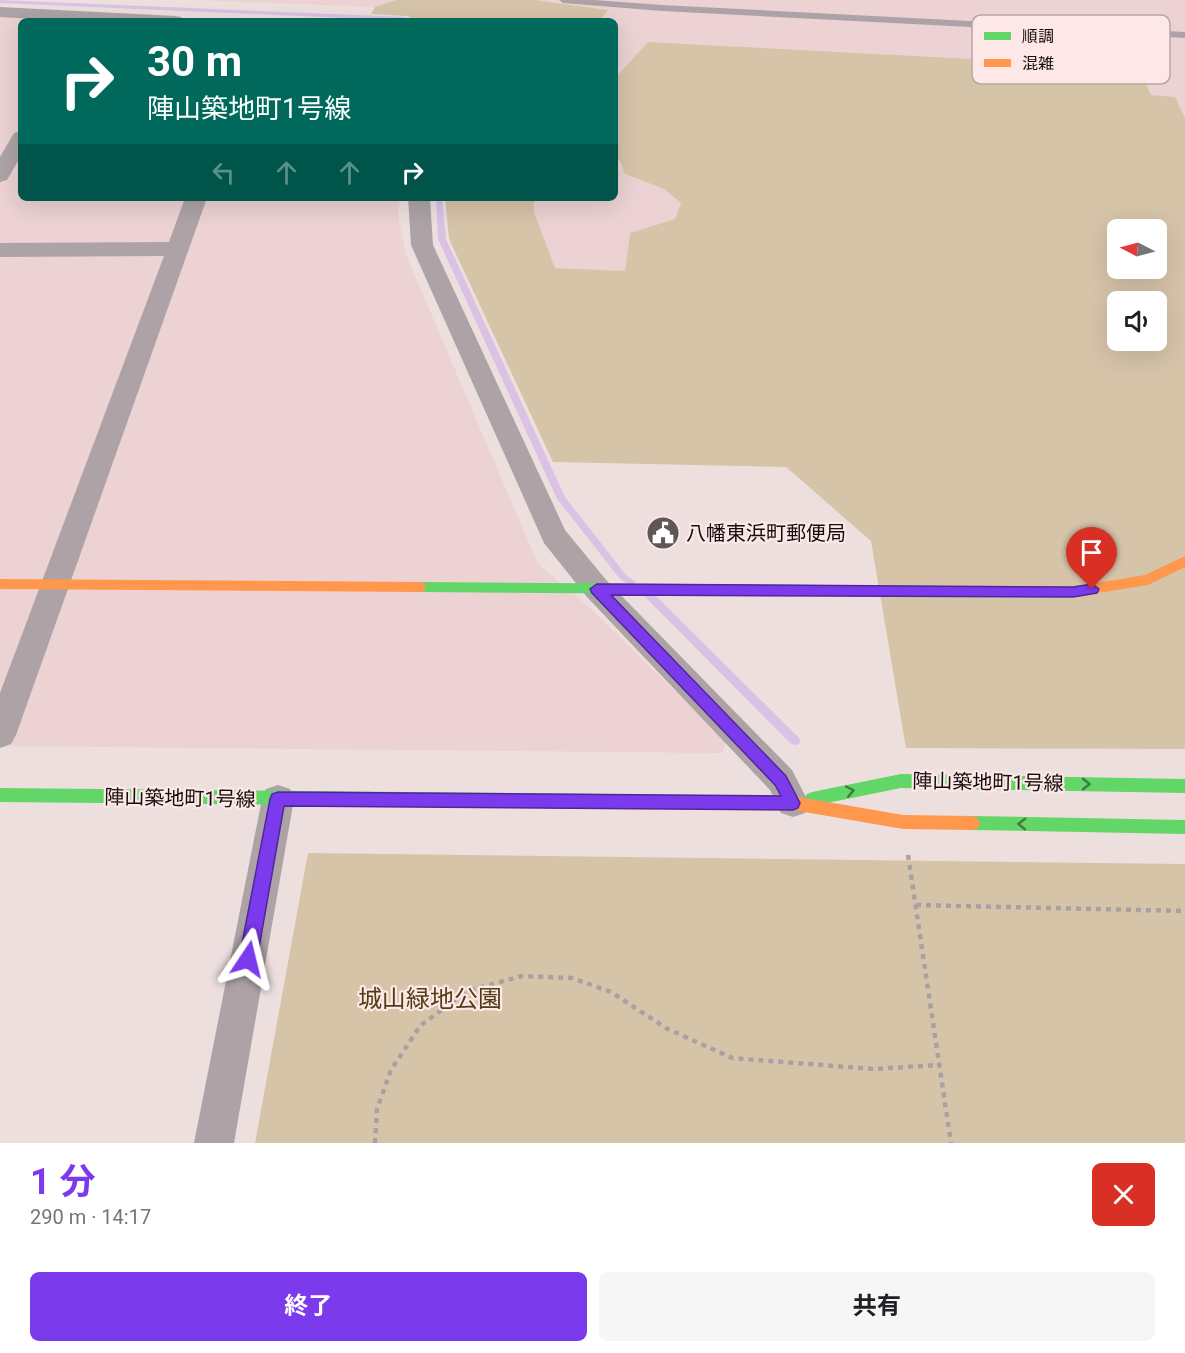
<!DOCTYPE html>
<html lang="ja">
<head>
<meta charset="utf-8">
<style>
	body { margin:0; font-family:Roboto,"Noto Sans JP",sans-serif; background:#f6f6f6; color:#202124; height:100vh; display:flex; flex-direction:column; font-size:22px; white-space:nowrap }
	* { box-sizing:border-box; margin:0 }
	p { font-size:20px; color:#757577 }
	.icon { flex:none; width:33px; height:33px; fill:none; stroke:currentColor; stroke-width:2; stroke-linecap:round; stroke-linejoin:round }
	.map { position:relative; height:1143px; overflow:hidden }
	.sheet { display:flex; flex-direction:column; background:#fff; flex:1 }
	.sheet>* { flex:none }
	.banner { position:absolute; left:18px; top:18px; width:600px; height:183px; border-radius:9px; box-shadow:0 6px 24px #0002; background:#00695c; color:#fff; overflow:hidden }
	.needle { width:39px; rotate:276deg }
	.controls { position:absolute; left:1107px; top:219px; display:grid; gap:12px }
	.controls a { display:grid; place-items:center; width:60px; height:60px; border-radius:9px; background:#fff; box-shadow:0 6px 24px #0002; font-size:30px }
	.pin { position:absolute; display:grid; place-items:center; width:51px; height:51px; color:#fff; margin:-62px -26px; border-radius:50% 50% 50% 0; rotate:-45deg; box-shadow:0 0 6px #0007 }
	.pin .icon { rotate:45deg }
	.me { position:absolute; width:66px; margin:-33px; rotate:10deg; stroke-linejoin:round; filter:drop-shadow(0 0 4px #0008) }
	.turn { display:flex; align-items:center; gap:21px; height:126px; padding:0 30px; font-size:27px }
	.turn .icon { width:78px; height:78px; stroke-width:2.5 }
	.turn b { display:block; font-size:42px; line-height:51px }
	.lanes { display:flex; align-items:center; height:57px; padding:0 30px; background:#0003; justify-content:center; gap:30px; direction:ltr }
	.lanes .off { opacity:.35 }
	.round { display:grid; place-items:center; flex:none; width:63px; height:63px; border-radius:9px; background:#f6f6f6 }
	.overview { display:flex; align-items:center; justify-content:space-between; height:102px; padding:0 30px }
	h1 { font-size:36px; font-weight:700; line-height:45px; color:#7c3aed }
	.primary-button { display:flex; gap:12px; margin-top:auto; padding:12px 30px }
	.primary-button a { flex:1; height:69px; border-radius:9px; background:#7c3aed; color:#fff; font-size:24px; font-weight:700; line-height:69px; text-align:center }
	.primary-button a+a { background:#f6f6f6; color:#202124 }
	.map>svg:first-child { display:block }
	.built { fill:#ecd2d2 }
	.green { fill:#d6c4a9; fill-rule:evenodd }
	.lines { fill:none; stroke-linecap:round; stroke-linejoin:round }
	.stream { fill:#dac2e5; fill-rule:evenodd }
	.path { stroke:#aaa0a3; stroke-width:4.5; stroke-dasharray:5 5; stroke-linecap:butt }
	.lane { fill:#ada3a6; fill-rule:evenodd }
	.street { fill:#ada3a6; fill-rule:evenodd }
	.fast { fill:#63d668; fill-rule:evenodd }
	.slow { fill:#ff974d; fill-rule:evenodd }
	.oneway { stroke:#3f7b3f }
	.route { fill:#7c3aed; stroke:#51269a; stroke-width:1.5 }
	.labels { text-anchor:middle; stroke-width:4.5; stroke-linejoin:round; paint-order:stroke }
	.poi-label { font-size:20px; fill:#140c0c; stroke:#fde7e7; text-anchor:start }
	.street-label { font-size:20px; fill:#140c0c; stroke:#fde7e7 }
	.near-park-label { font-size:24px; fill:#4f3e13; stroke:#fde7e7 }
	.key { fill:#fde7e7; stroke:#b7a5a5; stroke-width:1.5 }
	.key-label { font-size:16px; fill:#140c0c }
</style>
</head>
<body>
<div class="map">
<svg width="1185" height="1143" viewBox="0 0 1185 1143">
	<rect width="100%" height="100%" fill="#eedfdf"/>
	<g class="built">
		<polygon points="193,0 396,0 375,7"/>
		<polygon points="535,0 1185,0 1185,118 1151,95 1143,76 1027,72 1012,61 648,42 615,78 615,21 600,21 607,10"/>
		<polygon points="0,11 181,21 21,21 21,198 400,198 398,216 406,255 538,564 588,606 726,741 723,753 0,746"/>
		<polygon points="615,159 620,161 625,174 664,189 681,203 675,219 630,233 625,271 555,268 534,212 534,198 615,198"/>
	</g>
	<g class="green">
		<polygon points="396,0 535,0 608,10 600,21 419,21 407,16 371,14 375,7"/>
		<path d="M648,42L1012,61L1027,72L1143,76L1151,95L1175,97L1185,118V749L906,748L871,541L786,467L553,462L449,239L445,198H534V212L555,268L625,271L630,233L675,219L681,203L664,189L625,174L620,161L615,159V78ZM1118,230H1156V268H1118ZM1118,302H1156V340H1118Z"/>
		<polygon points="308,853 1185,864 1185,1143 255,1143"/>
	</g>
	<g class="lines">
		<g class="stream">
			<polygon points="0,0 404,17 414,21 0,3"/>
			<polygon points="436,198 442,198 446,239 565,497 626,575 636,582 634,584 628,584 620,579 557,499 438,239"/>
			<polygon points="649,591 652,592 799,738 800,741 799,744 795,745 791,744 646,598 644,595 646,592"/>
		</g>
		<g class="path">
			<polyline points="908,855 951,1143"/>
			<polyline points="916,905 1185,911"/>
			<polyline points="375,1143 377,1109 391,1070 420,1026 467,991 522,976 572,978 611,992 666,1028 732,1058 873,1069 939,1065"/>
		</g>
		<polygon class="lane" points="559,0 594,0 662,5 1185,32 1185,38 662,11 563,3"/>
		<g class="street">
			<polygon points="0,7 175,16 181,17 184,21 69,21 0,17"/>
			<polygon points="21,131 21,156 7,180 0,182 0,157 14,133"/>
			<polygon points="185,198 207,198 16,735 11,744 0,748 0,693 164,256 0,257 0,243 169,242"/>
			<polygon points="408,198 430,198 433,245 565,530 607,581 792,770 809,803 805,813 793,817 781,813 770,790 587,597 544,543 411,245"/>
			<polygon points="278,785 290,789 294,799 234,1143 194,1143 262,799 266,789"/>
		</g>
		<g class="fast">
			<polygon points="419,582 949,586 954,587 956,591 954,595 949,596 419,592 414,591 412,587 414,583"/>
			<polygon points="901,774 1185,779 1185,793 901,788 812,806 807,804 804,799 807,794 812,792"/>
			<polygon points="0,788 610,794 615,796 618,801 615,806 610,808 0,802"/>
			<polygon points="972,816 1185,820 1185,834 972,830 966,828 964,823 966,818"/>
		</g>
		<g class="slow">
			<polygon points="1185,556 1185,567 1148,585 1073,597 949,596 944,595 942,591 944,587 949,586 1073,587 1145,575"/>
			<polygon points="0,579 419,582 424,583 426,587 424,591 419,592 0,589"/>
			<polygon points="610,794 793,796 903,815 972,816 978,818 980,823 978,828 972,830 903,829 793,810 610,808 605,806 602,801 605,796"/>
		</g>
	</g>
	<defs><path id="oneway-chevron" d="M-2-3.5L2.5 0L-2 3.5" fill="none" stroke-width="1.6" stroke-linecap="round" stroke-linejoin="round" transform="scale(1.5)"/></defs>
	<g class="oneway">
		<use href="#oneway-chevron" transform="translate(1086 784) rotate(1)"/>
		<use href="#oneway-chevron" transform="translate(850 791) rotate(-12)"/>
		<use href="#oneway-chevron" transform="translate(1022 824) rotate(-179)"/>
	</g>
	<polygon class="route" points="597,584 1073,587 1092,584 1099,589 1097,593 1073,597 611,595 786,776 800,803 798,808 793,810 284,806 257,959 254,965 248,968 242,965 239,959 270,799 272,794 278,792 781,796 775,785 592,593 590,589"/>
	<defs>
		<g id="civic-disc" transform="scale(1.725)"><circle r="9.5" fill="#605656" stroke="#fde7e7"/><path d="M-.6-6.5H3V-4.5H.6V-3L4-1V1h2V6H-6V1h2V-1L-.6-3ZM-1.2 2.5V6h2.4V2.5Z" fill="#fff"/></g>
	</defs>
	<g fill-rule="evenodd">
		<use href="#civic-disc" x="663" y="533"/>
	</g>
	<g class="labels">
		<g class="poi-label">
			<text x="686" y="540">八幡東浜町郵便局</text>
		</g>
		<g class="street-label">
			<text transform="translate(988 782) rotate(1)" y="7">陣山築地町1号線</text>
			<text transform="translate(180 798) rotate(1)" y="7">陣山築地町1号線</text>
		</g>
		<g class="near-park-label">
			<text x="430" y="1007">城山緑地公園</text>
		</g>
	</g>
	<rect x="972" y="15" width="198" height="69" rx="9" class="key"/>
	<rect x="984" y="32" width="27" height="8" fill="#63d668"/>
	<rect x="984" y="59" width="27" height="8" fill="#ff974d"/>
	<g class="key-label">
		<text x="1022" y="42">順調</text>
		<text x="1022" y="69">混雑</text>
	</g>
</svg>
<div class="controls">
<a><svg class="needle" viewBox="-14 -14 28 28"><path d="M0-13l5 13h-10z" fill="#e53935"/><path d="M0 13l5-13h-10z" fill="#757577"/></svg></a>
<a><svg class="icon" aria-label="sound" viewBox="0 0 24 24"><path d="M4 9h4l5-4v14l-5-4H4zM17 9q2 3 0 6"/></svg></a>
</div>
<div class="pin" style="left:1092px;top:589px;background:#d93025"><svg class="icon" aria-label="arrive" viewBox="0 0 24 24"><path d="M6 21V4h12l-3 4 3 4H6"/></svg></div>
<svg class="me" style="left:248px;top:959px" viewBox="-20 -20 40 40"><path d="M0-17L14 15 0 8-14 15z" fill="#7c3aed" stroke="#fff" stroke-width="4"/></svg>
<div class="banner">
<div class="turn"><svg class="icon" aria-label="right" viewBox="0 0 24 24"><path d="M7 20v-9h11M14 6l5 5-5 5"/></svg><div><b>30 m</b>陣山築地町1号線</div></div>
<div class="lanes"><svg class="icon off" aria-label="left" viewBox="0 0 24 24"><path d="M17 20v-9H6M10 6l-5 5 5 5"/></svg><svg class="icon off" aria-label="ahead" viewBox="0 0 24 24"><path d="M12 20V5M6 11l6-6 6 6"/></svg><svg class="icon off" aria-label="ahead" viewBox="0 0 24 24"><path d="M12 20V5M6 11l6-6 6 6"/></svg><svg class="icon" aria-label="right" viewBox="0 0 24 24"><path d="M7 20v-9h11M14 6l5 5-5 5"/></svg></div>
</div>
</div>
<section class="sheet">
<div class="overview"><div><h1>1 分</h1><p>290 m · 14:17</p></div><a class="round" style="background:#d93025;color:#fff"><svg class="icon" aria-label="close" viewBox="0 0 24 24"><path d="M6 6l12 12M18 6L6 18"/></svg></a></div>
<div class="primary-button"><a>終了</a><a>共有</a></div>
</section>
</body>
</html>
